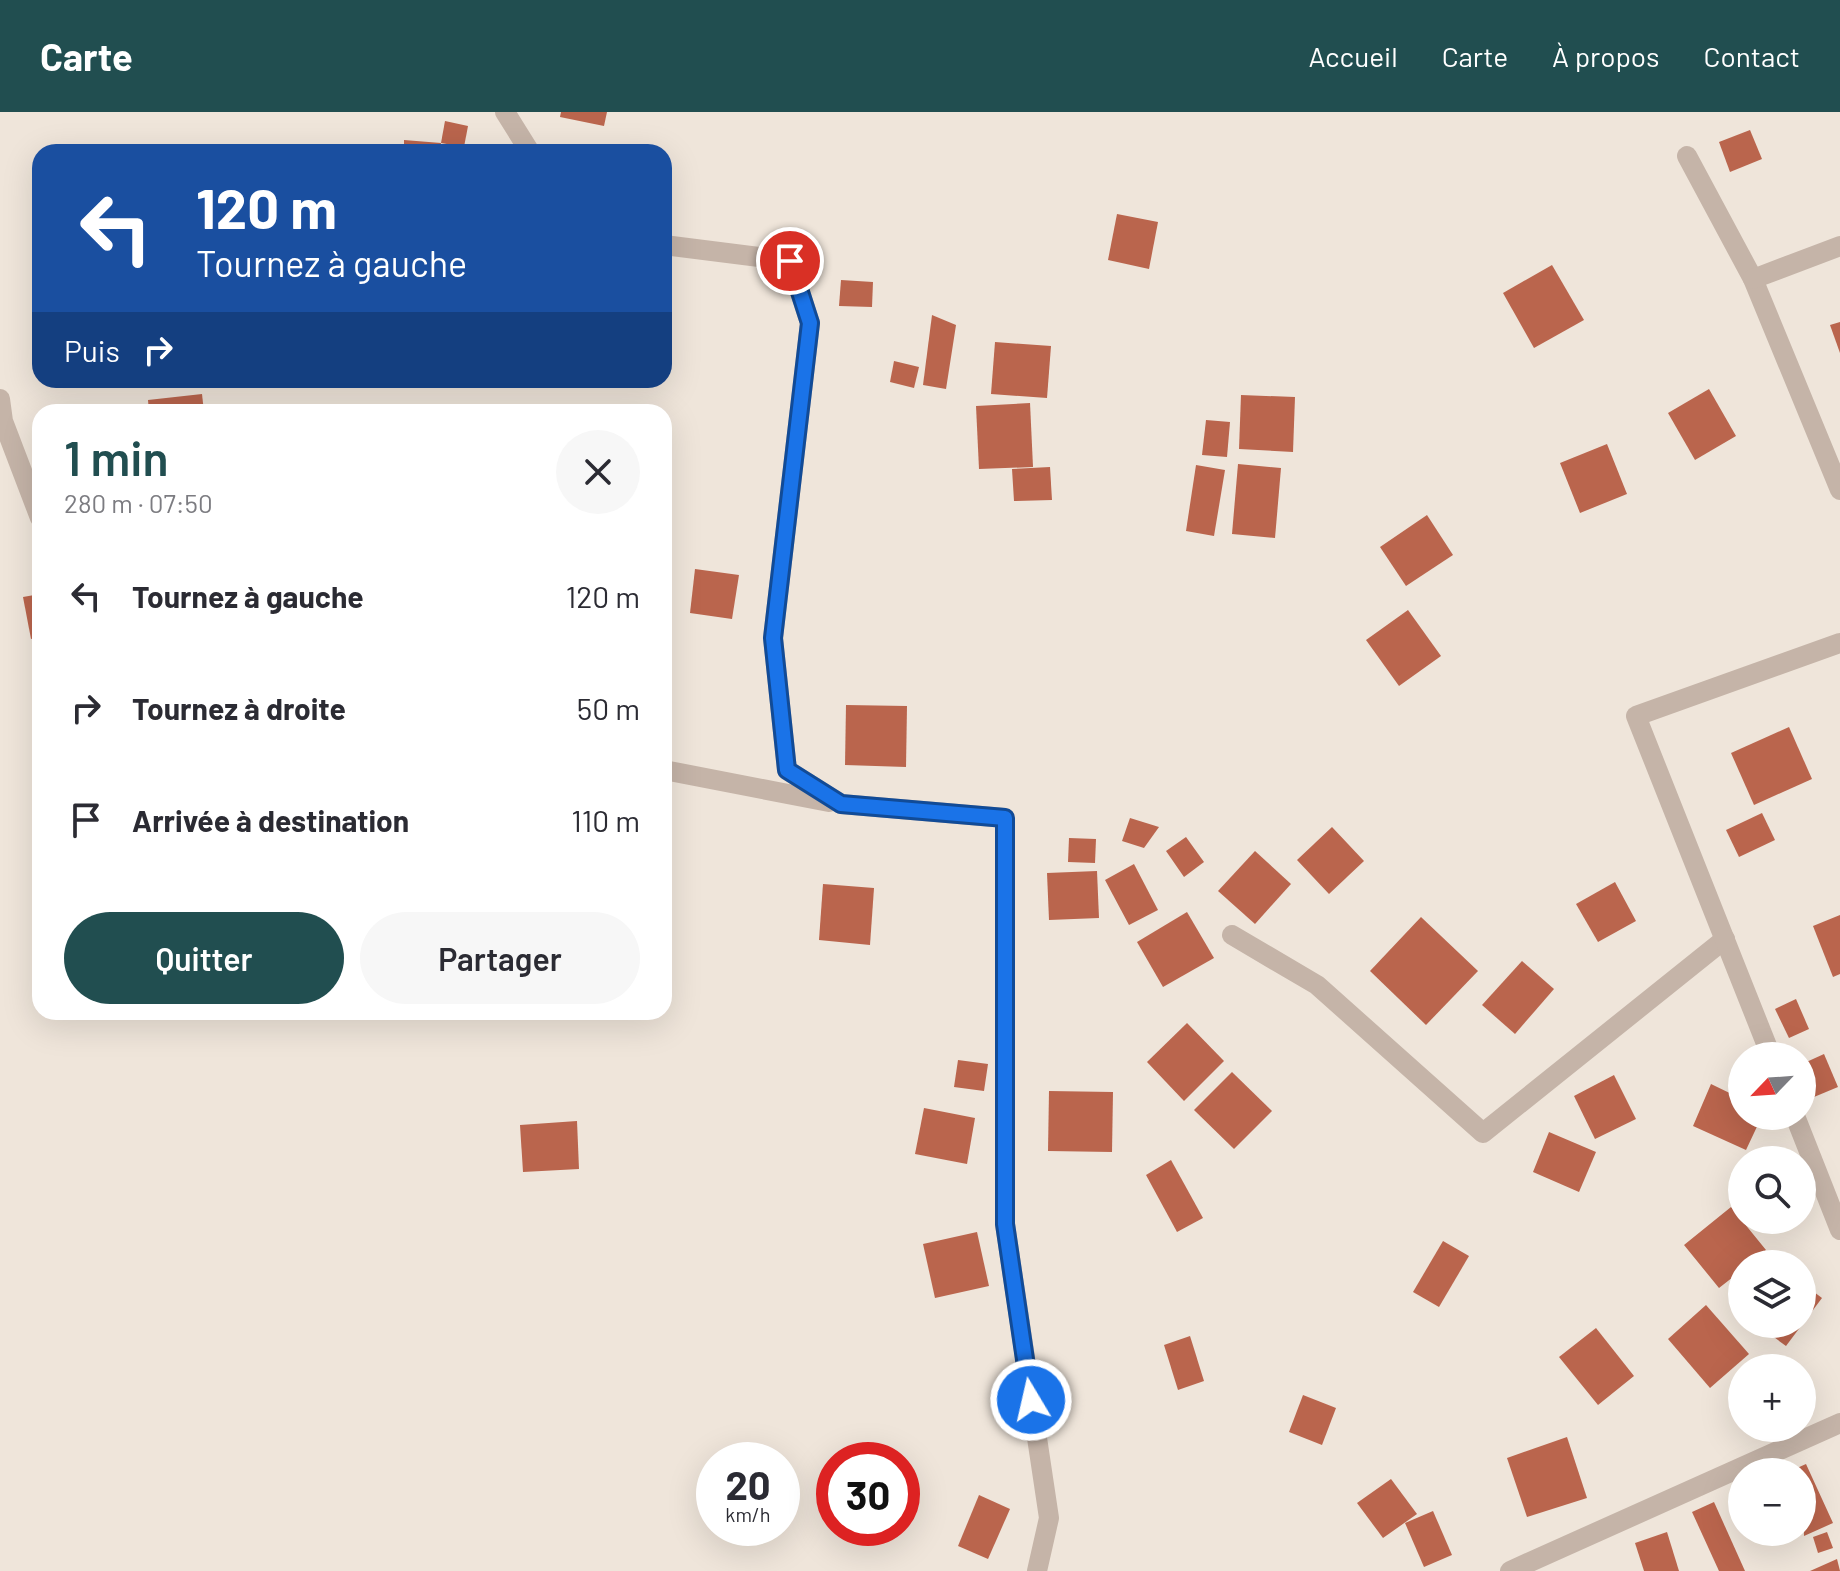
<!DOCTYPE html>
<html lang="fr">
<head>
<meta charset="utf-8">
<style>
	body { margin:0; font-family:Barlow,sans-serif; background:#f7f7f7; color:#2b2b33; height:100vh; display:flex; flex-direction:column; font-size:30px; white-space:nowrap }
	* { box-sizing:border-box; margin:0 }
	p { font-size:26px; color:#7c7c81 }
	.icon { flex:none; width:44px; height:44px; fill:none; stroke:currentColor; stroke-width:2; stroke-linecap:round; stroke-linejoin:round }
	.map { position:relative; flex:1; overflow:hidden }
	.panel { position:absolute; left:32px; top:292px; width:640px; height:616px; display:flex; flex-direction:column; background:#fff; border-radius:24px; box-shadow:0 8px 32px #0002 }
	.panel>* { flex:none }
	.banner { position:absolute; left:32px; top:32px; width:640px; height:244px; border-radius:24px; box-shadow:0 8px 32px #0002; background:#1a4fa0; color:#fff; overflow:hidden }
	.needle { width:52px; rotate:245deg }
	.controls { position:absolute; left:1728px; top:930px; display:grid; gap:16px }
	.controls a { display:grid; place-items:center; width:88px; height:88px; border-radius:50%; background:#fff; box-shadow:0 8px 32px #0002; font-size:40px }
	.speed { position:absolute; left:696px; top:1330px; display:flex; gap:16px; font-size:40px; font-weight:700; text-align:center }
	.speed>* { display:grid; place-content:center; width:104px; height:104px; border-radius:50%; background:#fff; box-shadow:0 8px 32px #0002; line-height:1 }
	.speed small { font-size:20px; font-weight:400 }
	.speed .limit { border:12px solid #d22; background:#fff; color:#111 }
	.pin { position:absolute; display:grid; place-items:center; width:68px; height:68px; color:#fff; margin:-34px; border:4px solid #fff; border-radius:50%; box-shadow:0 2px 8px #0007 }
	.me { position:absolute; width:88px; margin:-44px; rotate:351deg; stroke-linejoin:round; filter:drop-shadow(0 0 6px #0008) }
	.turn { display:flex; align-items:center; gap:28px; height:168px; padding:0 32px; font-size:36px }
	.turn .icon { width:104px; height:104px; stroke-width:2.5 }
	.turn b { display:block; font-size:56px; line-height:68px }
	.then { display:flex; align-items:center; height:76px; padding:0 32px; background:#0003; gap:16px; font-size:30px }
	.round { display:grid; place-items:center; flex:none; width:84px; height:84px; border-radius:42px; background:#f7f7f7 }
	.head { display:flex; align-items:center; justify-content:space-between; height:136px; padding:0 32px }
	h1 { font-size:48px; font-weight:600; line-height:60px; color:#214e50 }
	.cta { display:flex; gap:16px; margin-top:auto; padding:16px 32px }
	.cta a { flex:1; height:92px; border-radius:48px; background:#214e50; color:#fff; font-size:32px; font-weight:600; line-height:92px; text-align:center }
	.cta a+a { background:#f7f7f7; color:#2b2b33 }
	ul { padding:0; list-style:none }
	li { display:flex; align-items:center; gap:24px; height:112px; padding:0 32px }
	li div { flex:1 }
	li b { display:block; font-size:30px }
	li em { font-style:normal }
	header { display:flex; align-items:center; gap:48px; box-sizing:border-box; height:112px; padding:0 40px; background:#214e50; color:#fff }
	header strong { font-size:38px }
	nav { display:flex; gap:44px; margin-inline-start:auto; font-size:28px }
	.map>svg:first-child { display:block }
	.building { fill:#ba654d }
	.lines { fill:none; stroke-linecap:round; stroke-linejoin:round }
	.street { stroke:#c5b4a8; stroke-width:20 }
	.route-casing { stroke:#114b97; stroke-width:20 }
	.route { stroke:#1a73e8; stroke-width:14 }
</style>
</head>
<body>
<header>
<strong>Carte</strong>
<nav><a>Accueil</a><a>Carte</a><a>À propos</a><a>Contact</a></nav>
</header>
<div class="map">
<svg width="1840" height="1459" viewBox="0 0 1840 1459">
	<rect width="100%" height="100%" fill="#efe5da"/>
	<g class="building">
		<polygon points="561,0 607,0 604,14 560,5"/>
		<polygon points="445,9 468,14 464,35 441,31"/>
		<polygon points="1750,18 1762,47 1730,60 1719,30"/>
		<polygon points="404,28 441,31 440,40 404,40"/>
		<polygon points="1117,102 1158,110 1149,157 1108,148"/>
		<polygon points="1552,153 1584,208 1534,236 1503,181"/>
		<polygon points="841,168 873,170 872,195 839,194"/>
		<polygon points="932,203 956,213 946,277 923,273"/>
		<polygon points="1840,210 1840,241 1830,213"/>
		<polygon points="995,230 1051,234 1047,286 991,282"/>
		<polygon points="894,249 919,255 914,276 890,270"/>
		<polygon points="1709,277 1736,324 1695,348 1668,301"/>
		<polygon points="202,282 204,300 149,300 148,288"/>
		<polygon points="1241,283 1295,285 1293,340 1239,337"/>
		<polygon points="1030,291 1033,355 979,357 976,294"/>
		<polygon points="1206,308 1230,310 1227,345 1202,343"/>
		<polygon points="1607,332 1627,382 1580,401 1560,351"/>
		<polygon points="1238,352 1281,356 1275,426 1232,422"/>
		<polygon points="1196,353 1225,358 1214,424 1186,419"/>
		<polygon points="1050,355 1052,388 1014,389 1012,357"/>
		<polygon points="1427,403 1453,443 1406,474 1380,435"/>
		<polygon points="695,457 739,463 732,507 690,501"/>
		<polygon points="40,482 40,525 31,527 23,485"/>
		<polygon points="1408,498 1441,544 1399,574 1366,528"/>
		<polygon points="846,593 907,594 906,655 845,653"/>
		<polygon points="1789,615 1812,667 1754,693 1731,641"/>
		<polygon points="1762,701 1775,728 1739,745 1726,718"/>
		<polygon points="1130,706 1159,715 1144,736 1122,729"/>
		<polygon points="1332,715 1364,749 1329,782 1297,748"/>
		<polygon points="1186,725 1204,750 1184,765 1166,739"/>
		<polygon points="1069,726 1096,727 1095,751 1068,750"/>
		<polygon points="1255,739 1291,772 1255,812 1218,779"/>
		<polygon points="1134,752 1158,798 1129,813 1105,768"/>
		<polygon points="1097,759 1099,806 1049,808 1047,761"/>
		<polygon points="1615,770 1636,809 1598,830 1576,792"/>
		<polygon points="823,772 874,776 870,833 819,828"/>
		<polygon points="1187,800 1214,846 1163,875 1137,830"/>
		<polygon points="1840,803 1840,862 1833,865 1813,814"/>
		<polygon points="1421,805 1478,859 1426,913 1370,859"/>
		<polygon points="1522,849 1554,877 1515,922 1482,893"/>
		<polygon points="1796,887 1809,917 1789,926 1775,897"/>
		<polygon points="1187,911 1224,949 1184,989 1147,950"/>
		<polygon points="1824,942 1838,975 1814,985 1802,952"/>
		<polygon points="958,948 988,952 984,979 954,975"/>
		<polygon points="1232,960 1272,999 1234,1037 1194,998"/>
		<polygon points="1614,963 1636,1007 1595,1027 1574,984"/>
		<polygon points="1711,972 1742,987 1742,1004 1762,1004 1746,1038 1693,1014"/>
		<polygon points="1049,979 1113,980 1112,1040 1048,1039"/>
		<polygon points="924,996 975,1006 967,1052 915,1042"/>
		<polygon points="577,1009 579,1057 523,1060 520,1013"/>
		<polygon points="1549,1020 1596,1040 1579,1080 1533,1060"/>
		<polygon points="1171,1048 1203,1106 1177,1120 1146,1063"/>
		<polygon points="1731,1095 1766,1138 1749,1152 1742,1152 1742,1158 1719,1176 1684,1133"/>
		<polygon points="977,1120 989,1174 935,1186 923,1132"/>
		<polygon points="1443,1129 1469,1144 1439,1195 1413,1180"/>
		<polygon points="1802,1171 1822,1186 1786,1234 1756,1212 1802,1212"/>
		<polygon points="1706,1193 1749,1242 1710,1276 1668,1227"/>
		<polygon points="1596,1216 1634,1264 1598,1293 1559,1245"/>
		<polygon points="1190,1224 1204,1269 1178,1278 1164,1233"/>
		<polygon points="1303,1283 1336,1296 1322,1333 1289,1320"/>
		<polygon points="1567,1325 1587,1386 1527,1405 1507,1346"/>
		<polygon points="1806,1352 1833,1411 1804,1424 1802,1360 1788,1360"/>
		<polygon points="1391,1367 1417,1402 1383,1426 1357,1391"/>
		<polygon points="979,1383 1010,1397 988,1447 958,1434"/>
		<polygon points="1714,1390 1745,1459 1719,1459 1692,1400"/>
		<polygon points="1433,1399 1452,1443 1424,1455 1405,1411"/>
		<polygon points="1667,1420 1679,1459 1644,1459 1635,1431"/>
		<polygon points="1827,1420 1833,1436 1818,1441 1813,1425"/>
		<polygon points="1837,1447 1840,1459 1810,1459"/>
	</g>
	<g class="lines">
		<g class="street">
			<polyline points="505,0 530,40"/>
			<polyline points="1687,44 1753,167 1840,378"/>
			<polyline points="664,133 790,149 810,211 773,526 787,658 841,692 1005,706 1005,1112 1049,1406 1037,1459"/>
			<polyline points="1753,167 1840,134"/>
			<polyline points="0,287 3,309 40,406"/>
			<polyline points="664,658 829,690"/>
			<polyline points="1232,823 1317,873 1483,1021 1725,827"/>
			<polyline points="1771,944 1636,604 1840,531"/>
			<polyline points="1795,1004 1840,1118"/>
			<polyline points="1510,1459 1840,1311"/>
		</g>
	</g>
	<g class="lines">
		<g class="route-casing">
			<polyline id="route" points="790,149 810,211 773,526 787,658 841,692 1005,706 1005,1112 1031,1288"/>
		</g>
		<use href="#route" class="route"/>
	</g>
</svg>
<div class="controls">
<a><svg class="needle" viewBox="-14 -14 28 28"><path d="M0-13l5 13h-10z" fill="#e53935"/><path d="M0 13l5-13h-10z" fill="#7c7c81"/></svg></a>
<a><svg class="icon" aria-label="search" viewBox="0 0 24 24"><circle cx="10" cy="10" r="6"/><path d="M15 15l6 6"/></svg></a>
<a><svg class="icon" aria-label="layers" viewBox="0 0 24 24"><path d="M12 4l9 5-9 5-9-5zM3 14l9 5 9-5"/></svg></a>
<a>+</a>
<a>−</a>
</div>
<div class="speed"><div>20<small>km/h</small></div><div class="limit">30</div></div>
<div class="pin" style="left:790px;top:149px;background:#d93025"><svg class="icon" aria-label="arrive" viewBox="0 0 24 24"><path d="M6 21V4h12l-3 4 3 4H6"/></svg></div>
<svg class="me" style="left:1031px;top:1288px" viewBox="-20 -20 40 40"><circle r="17" fill="#1a73e8" stroke="#fff" stroke-width="3"/><path d="M0-11L8 9 0 5-8 9z" fill="#fff"/></svg>
<div class="banner">
<div class="turn"><svg class="icon" aria-label="left" viewBox="0 0 24 24"><path d="M17 20v-9H6M10 6l-5 5 5 5"/></svg><div><b>120 m</b>Tournez à gauche</div></div>
<div class="then">Puis<svg class="icon" aria-label="right" viewBox="0 0 24 24"><path d="M7 20v-9h11M14 6l5 5-5 5"/></svg></div>
</div>
<section class="panel">
<div class="head"><div><h1>1 min</h1><p>280 m · 07:50</p></div><a class="round"><svg class="icon" aria-label="close" viewBox="0 0 24 24"><path d="M6 6l12 12M18 6L6 18"/></svg></a></div>
<ul>
<li><svg class="icon" aria-label="left" viewBox="0 0 24 24"><path d="M17 20v-9H6M10 6l-5 5 5 5"/></svg><div><b>Tournez à gauche</b></div><em>120 m</em></li>
<li><svg class="icon" aria-label="right" viewBox="0 0 24 24"><path d="M7 20v-9h11M14 6l5 5-5 5"/></svg><div><b>Tournez à droite</b></div><em>50 m</em></li>
<li><svg class="icon" aria-label="arrive" viewBox="0 0 24 24"><path d="M6 21V4h12l-3 4 3 4H6"/></svg><div><b>Arrivée à destination</b></div><em>110 m</em></li>
</ul>
<div class="cta"><a>Quitter</a><a>Partager</a></div>
</section>
</div>
</body>
</html>
